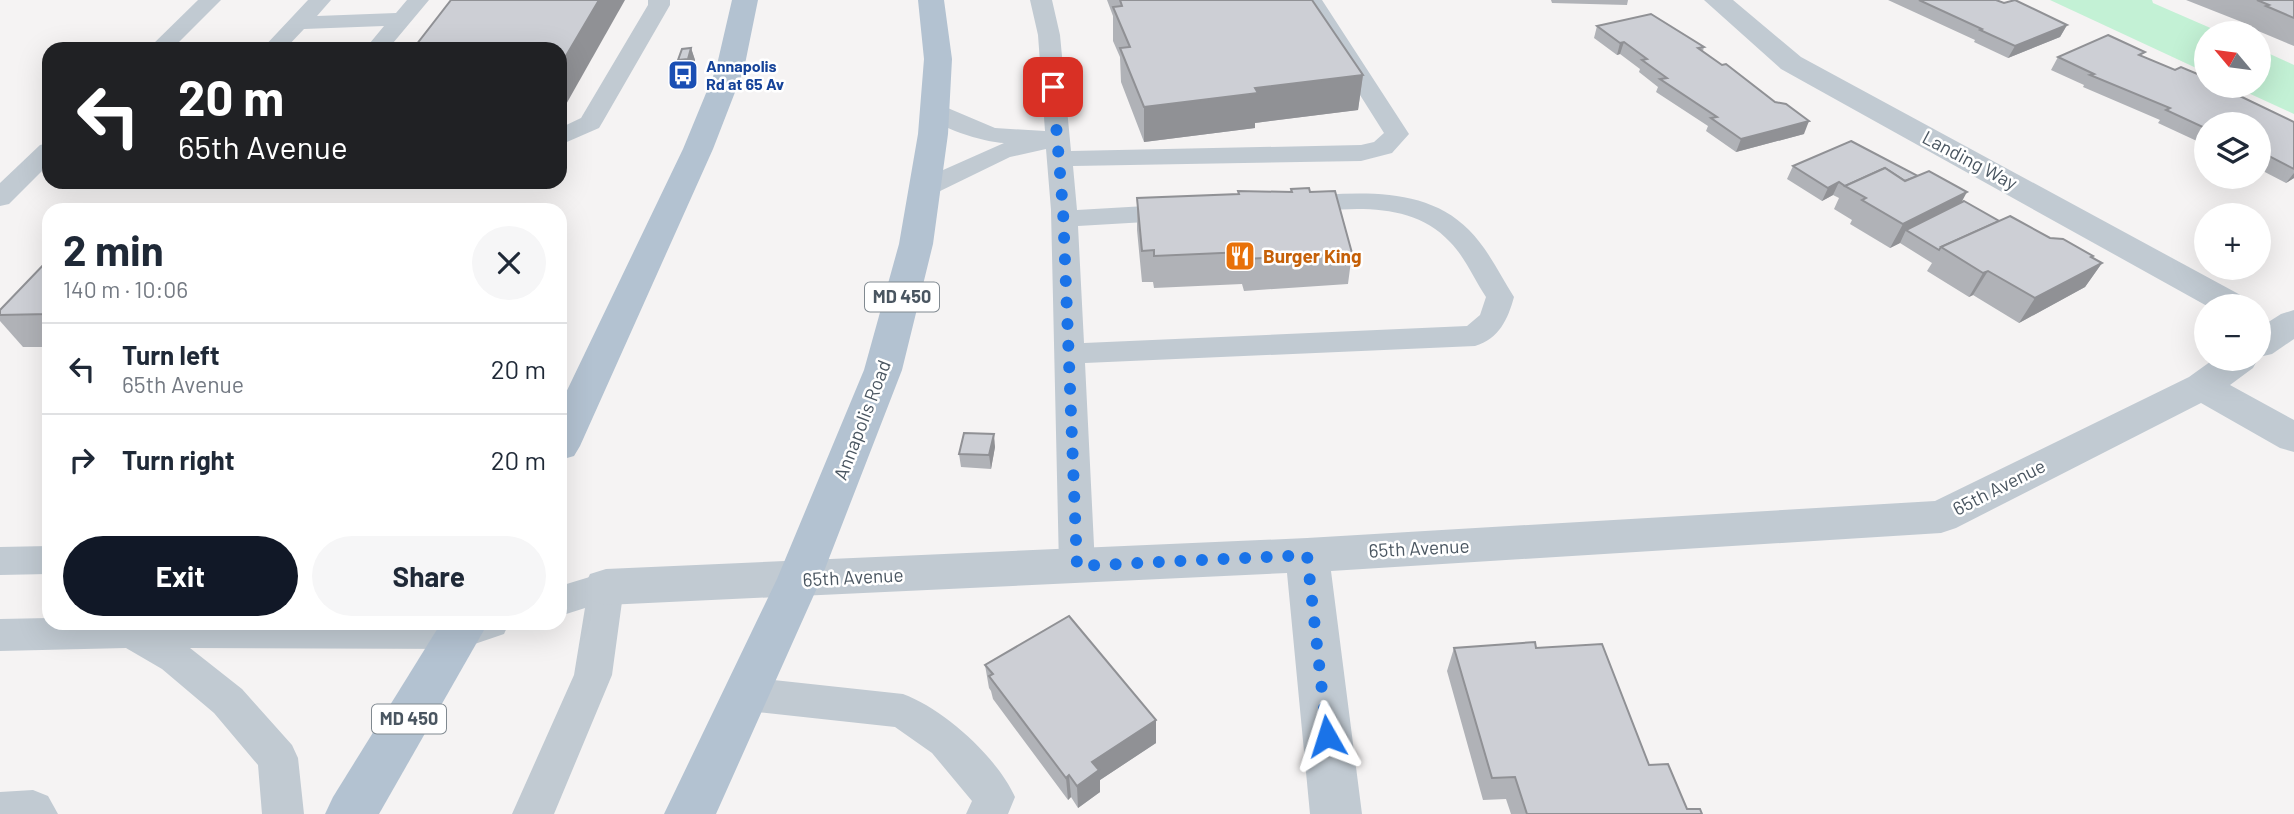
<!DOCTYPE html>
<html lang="en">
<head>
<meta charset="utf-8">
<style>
	body { margin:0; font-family:Barlow,sans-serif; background:#f6f6f7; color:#1f2937; height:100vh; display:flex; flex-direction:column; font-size:26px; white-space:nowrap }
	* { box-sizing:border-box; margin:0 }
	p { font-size:23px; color:#747a83 }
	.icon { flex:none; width:38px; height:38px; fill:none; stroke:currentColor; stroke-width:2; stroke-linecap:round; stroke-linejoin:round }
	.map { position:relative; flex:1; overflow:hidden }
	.sheet { position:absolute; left:42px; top:203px; width:525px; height:427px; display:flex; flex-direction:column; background:#fff; border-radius:21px; box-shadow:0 7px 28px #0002 }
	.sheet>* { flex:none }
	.banner { position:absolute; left:42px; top:42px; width:525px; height:147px; border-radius:21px; box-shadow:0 7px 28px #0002; background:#202124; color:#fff; overflow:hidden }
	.needle { width:46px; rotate:299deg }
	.fabs { position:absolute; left:2194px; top:21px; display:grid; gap:14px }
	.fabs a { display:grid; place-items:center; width:77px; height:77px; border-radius:50%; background:#fff; box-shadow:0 7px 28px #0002; font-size:35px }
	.pin { position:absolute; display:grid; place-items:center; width:60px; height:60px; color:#fff; margin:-30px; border-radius:14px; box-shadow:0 4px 10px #0006 }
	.me { position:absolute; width:77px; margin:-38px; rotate:354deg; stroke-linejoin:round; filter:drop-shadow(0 0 5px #0008) }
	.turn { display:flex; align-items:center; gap:24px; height:147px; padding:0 21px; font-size:32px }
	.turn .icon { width:91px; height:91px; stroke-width:2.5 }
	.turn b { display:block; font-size:49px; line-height:60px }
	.round { display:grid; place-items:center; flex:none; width:74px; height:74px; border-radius:37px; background:#f6f6f7 }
	.summary { display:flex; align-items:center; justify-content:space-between; height:119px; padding:0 21px }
	h1 { font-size:42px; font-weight:700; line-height:52px }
	.primary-button { display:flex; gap:14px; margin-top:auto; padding:14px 21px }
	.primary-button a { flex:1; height:80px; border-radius:42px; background:#111827; color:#fff; font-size:28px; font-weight:700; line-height:80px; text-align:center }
	.primary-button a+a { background:#f6f6f7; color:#1f2937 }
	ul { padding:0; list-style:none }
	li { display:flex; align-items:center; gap:21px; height:91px; padding:0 21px; border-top:2px solid #e0e1e3 }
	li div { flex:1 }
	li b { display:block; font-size:26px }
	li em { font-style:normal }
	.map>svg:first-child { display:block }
	.green { fill:#c3f1d5 }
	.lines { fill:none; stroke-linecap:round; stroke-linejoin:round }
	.service { fill:#c1cad2; fill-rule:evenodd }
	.minor { fill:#c1cad2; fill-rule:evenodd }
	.primary { fill:#b3c2d1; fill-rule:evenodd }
	.wall { fill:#b0b2b7 }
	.shaded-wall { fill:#909195 }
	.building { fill:#cdcfd5; stroke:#909195; stroke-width:2 }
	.route { stroke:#1a73e8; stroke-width:12; stroke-dasharray:0 21.6 }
	.labels { text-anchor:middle; stroke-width:5; stroke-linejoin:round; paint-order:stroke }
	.far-transit-label { font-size:16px; font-weight:bold; fill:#164399; stroke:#fff; text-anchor:start }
	.shield { fill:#fff; stroke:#808990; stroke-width:2 }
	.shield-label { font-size:18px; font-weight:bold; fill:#4a5661 }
	.street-label { font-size:19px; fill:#4a5661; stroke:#fff }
	.food-label { font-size:19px; font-weight:bold; fill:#c56008; stroke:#fff; text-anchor:start }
</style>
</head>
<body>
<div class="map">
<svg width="2294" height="814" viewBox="0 0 2294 814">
	<rect width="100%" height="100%" fill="#f5f3f3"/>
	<g class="green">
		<polygon points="2050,0 2152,0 2153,3 2222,33 2207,33 2207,73"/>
		<polygon points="2259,49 2294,65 2294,114 2233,86 2259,86"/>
	</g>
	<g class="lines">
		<g class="service">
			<polygon points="198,0 221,0 172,49 148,49"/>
			<polygon points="308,0 331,0 317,16 396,13 407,0 429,0 388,49 365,49 384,26 304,29 285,49 262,49"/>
			<polygon points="648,0 670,0 670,5 602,123 599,128 560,145 560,128 581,118 648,5"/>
			<path d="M1030,0H1052L1060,35L1071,151L1361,145L1374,142L1384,133L1300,0H1322L1409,134L1392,153L1361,161L1073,166L1077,210L1180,204L1189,206L1193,212L1189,218L1180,220L1078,226L1084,343L1467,326L1480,315L1486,297C1474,279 1465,257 1450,242C1410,199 1347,209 1294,213L1285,211L1281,205L1285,199L1294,197C1352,193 1424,184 1469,230C1488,249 1500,275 1514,297C1508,319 1499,339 1475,346L1085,363L1095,566L1090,576L1077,580L1064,576L1059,566L1051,210L1046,149L1010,157L934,194L925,196L916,194L912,188L916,182L1004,143C984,142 935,128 923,111L927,106L935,104L943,106L995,128L1045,131L1038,35Z"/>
			<polygon points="49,143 49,164 9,204 0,206 0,183 40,145"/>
			<polygon points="49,546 49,574 0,575 0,547"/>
			<polygon points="606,572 619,577 624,587 612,675 554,814 512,814 574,675 585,608 560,616 560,586"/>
			<polygon points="49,618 49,623 509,623 504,634 460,649 190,648 242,689 292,745 298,758 304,814 262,814 258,765 214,713 162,669 126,648 0,651 0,619"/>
			<path d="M747,677L903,694C944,709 997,757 1015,797L1008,814H966L972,801L932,753L895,727L747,711L733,706L728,694L733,682Z"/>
			<polygon points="33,790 48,796 58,814 0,814 0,792"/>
		</g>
		<g class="minor">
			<polygon points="1704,0 1733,0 1801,57 2246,298 2251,306 2207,306 1781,69"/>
			<polygon points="2294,310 2294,339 2272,354 2259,357 2259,328 2281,314"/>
			<polygon points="2214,359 2258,359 2253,368 2230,385 2294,420 2294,452 2280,448 2201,403 1956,528 1941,533 1331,571 1362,814 1310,814 1287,573 606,605 590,600 584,587 590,574 606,569 1307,538 1935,501 2189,377"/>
		</g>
		<g class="primary">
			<polygon points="732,0 758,0 744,69 713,149 580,446 574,456 560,460 560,405 683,149 716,69"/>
			<polygon points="918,0 944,0 952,59 948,134 933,244 902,370 821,579 716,814 664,814 777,579 864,370 899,244 918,134 924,59"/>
			<polygon points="441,623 488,623 379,814 325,814 333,797"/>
		</g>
	</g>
	<g class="wall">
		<polygon points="1107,0 1312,0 1363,75 1358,110 1255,123 1255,128 1144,142 1121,82 1120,57 1113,41 1113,16"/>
		<polygon points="1551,0 1628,0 1627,5 1552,3"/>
		<polygon points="1888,0 1998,0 2004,3 2067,25 2060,37 2008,58 1974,42 1975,40"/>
		<polygon points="2186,0 2294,0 2294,46 2251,28 2252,26"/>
		<polygon points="1597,26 1704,47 1703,51 1804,134 1736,152 1706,131 1708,126 1656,92 1658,87 1639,72 1640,69 1620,54 1617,55 1594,38"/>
		<polygon points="691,48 695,60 692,71 682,72 678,60"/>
		<polygon points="2142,56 2175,70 2220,87 2294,122 2294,178 2286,183 2259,169 2259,124 2207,124 2207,143 2202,140 2199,142 2158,123 2160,120 2083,87 2084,85 2051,70 2058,57"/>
		<polygon points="1793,166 1961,203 1999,221 2050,238 2102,263 2085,287 2019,323 1973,295 1969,297 1927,271 1932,263 1900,243 1890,248 1850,224 1852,220 1834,209 1839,198 1833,195 1822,201 1787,179"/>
		<polygon points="1291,189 1310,192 1352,253 1348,284 1244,291 1242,284 1154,288 1153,282 1142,282 1137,230 1137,198 1238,194 1238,191 1290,192"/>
		<polygon points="49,259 49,347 23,347 0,321 0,310"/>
		<polygon points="995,447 991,469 961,467 959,454"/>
		<polygon points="1454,648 1536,648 1649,765 1687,809 1702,814 1511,814 1506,799 1483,800 1447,671"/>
		<polygon points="985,665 1156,720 1156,743 1100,780 1100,792 1078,808 1071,797 1068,800 993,699 991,691 989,688"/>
	</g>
	<g class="shaded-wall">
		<polygon points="599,0 625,0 560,115 560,66"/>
		<polygon points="2067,25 2060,37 2008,58 2015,46"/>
		<polygon points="1624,42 1620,54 1617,55 1620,43"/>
		<polygon points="691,48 695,60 692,71 688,59"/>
		<polygon points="1363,75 1358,110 1255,123 1255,128 1144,142 1144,107 1255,88"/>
		<polygon points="1809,121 1804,134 1736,152 1741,139"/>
		<polygon points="2207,130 2207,133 2202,140 2199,142"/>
		<polygon points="2294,173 2294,178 2286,183"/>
		<polygon points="1839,182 1833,195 1822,201 1828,188"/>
		<polygon points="1967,192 1954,216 1906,230 1900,243 1890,248 1903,224"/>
		<polygon points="2093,256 2081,274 2102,263 2085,287 2019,323 2035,298"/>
		<polygon points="1988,271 1973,295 1969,297 1983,273"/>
		<polygon points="994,434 995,447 991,469 989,455"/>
		<polygon points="1156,720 1156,743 1100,780 1100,792 1078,808 1077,786 1092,762"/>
		<polygon points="1069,775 1071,797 1068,800 1066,778"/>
	</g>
	<g class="building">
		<polygon points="451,0 599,0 560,66 560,49 413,49"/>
		<polygon points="1120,0 1312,0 1363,75 1255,88 1258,93 1144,107 1120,48 1130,47 1113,7 1122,6"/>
		<polygon points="1919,0 1996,0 2004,3 2015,0 2067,25 2015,46 1980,30 1982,29"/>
		<polygon points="2257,0 2294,0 2294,18 2266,6 2269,5"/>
		<polygon points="1651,14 1704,47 1698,48 1722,65 1726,64 1775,102 1786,104 1809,121 1741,139 1711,118 1717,117 1660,79 1667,78 1642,60 1647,59 1624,42 1620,43 1597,26"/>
		<polygon points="2108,35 2145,52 2139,55 2175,70 2181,67 2207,78 2207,86 2220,86 2219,86 2294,122 2294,169 2259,151 2259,124 2207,124 2207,129 2166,110 2170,108 2090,75 2094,74 2058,57"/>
		<polygon points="691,48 688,59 678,60 682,49"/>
		<polygon points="1851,141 1918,176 1905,181 1885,168 1845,186 1839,182 1828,188 1793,166"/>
		<polygon points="1885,168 1905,181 1929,171 1967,192 1903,224 1862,200 1866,198 1845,186"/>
		<polygon points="1309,188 1310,192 1335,191 1352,253 1246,259 1244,252 1154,256 1154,250 1142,251 1137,198 1239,194 1238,191 1292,192 1291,189"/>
		<polygon points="1964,201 1999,221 1941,247 1939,250 1906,230"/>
		<polygon points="2010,216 2050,238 2063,239 2093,256 2091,257 2102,263 2035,298 1988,271 1983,273 1941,247"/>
		<polygon points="49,259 49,314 0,315 0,310"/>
		<polygon points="964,433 994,434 989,455 959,454"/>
		<polygon points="1069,616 1156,720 1092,762 1099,770 1077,786 1069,775 1066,778 989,676 993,674 985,665"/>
		<polygon points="1535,642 1536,648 1602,644 1649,765 1668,764 1687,809 1700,809 1702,814 1527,814 1515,777 1492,778 1454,648"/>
	</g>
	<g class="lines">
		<polyline class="route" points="1053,87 1063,210 1077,566 1307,555 1327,736"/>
	</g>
	<defs>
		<g id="bus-square" transform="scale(1.575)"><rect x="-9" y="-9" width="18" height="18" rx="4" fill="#1a4fb4" stroke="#fff"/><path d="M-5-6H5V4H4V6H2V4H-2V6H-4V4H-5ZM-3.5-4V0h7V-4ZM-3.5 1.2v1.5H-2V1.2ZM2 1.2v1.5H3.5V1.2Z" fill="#fff"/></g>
		<g id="restaurant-square" transform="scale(1.575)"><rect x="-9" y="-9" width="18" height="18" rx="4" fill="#e8710a" stroke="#fff"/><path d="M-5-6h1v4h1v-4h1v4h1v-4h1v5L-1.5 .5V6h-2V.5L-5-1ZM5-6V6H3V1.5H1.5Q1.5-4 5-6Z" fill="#fff"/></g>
	</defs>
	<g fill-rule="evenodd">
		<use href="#bus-square" x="683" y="75"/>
		<use href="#restaurant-square" x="1240" y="256"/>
	</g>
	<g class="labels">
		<g class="far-transit-label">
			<text x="706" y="72">Annapolis<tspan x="706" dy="18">Rd at 65 Av</tspan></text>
		</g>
		<g class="shield">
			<rect x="865" y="282.5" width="74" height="29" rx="5"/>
			<rect x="372" y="704.5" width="74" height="29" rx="5"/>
		</g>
		<g class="shield-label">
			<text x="902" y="303">MD 450</text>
			<text x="409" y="725">MD 450</text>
		</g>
		<g class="street-label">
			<text transform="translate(1970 160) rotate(28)" y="7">Landing Way</text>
			<text transform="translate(862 420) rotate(-69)" y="7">Annapolis Road</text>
			<text transform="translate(1999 487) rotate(-27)" y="7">65th Avenue</text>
			<text transform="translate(1419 548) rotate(-3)" y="7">65th Avenue</text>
			<text transform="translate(853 577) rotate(-3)" y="7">65th Avenue</text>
		</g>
		<g class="food-label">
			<text x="1263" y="263">Burger King</text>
		</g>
	</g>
</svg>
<div class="fabs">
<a><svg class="needle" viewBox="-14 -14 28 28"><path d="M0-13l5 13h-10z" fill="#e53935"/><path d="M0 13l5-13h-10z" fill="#747a83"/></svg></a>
<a><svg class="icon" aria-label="layers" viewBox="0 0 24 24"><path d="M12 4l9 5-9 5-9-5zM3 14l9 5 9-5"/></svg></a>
<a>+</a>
<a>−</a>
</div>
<div class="pin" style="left:1053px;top:87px;background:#d93025"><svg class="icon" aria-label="arrive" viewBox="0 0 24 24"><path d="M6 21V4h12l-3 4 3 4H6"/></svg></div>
<svg class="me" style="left:1327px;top:736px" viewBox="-20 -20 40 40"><path d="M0-17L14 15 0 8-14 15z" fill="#1a73e8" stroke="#fff" stroke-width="4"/></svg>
<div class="banner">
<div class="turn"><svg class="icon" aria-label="left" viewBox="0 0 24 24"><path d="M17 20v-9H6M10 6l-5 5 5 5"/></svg><div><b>20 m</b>65th Avenue</div></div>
</div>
<section class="sheet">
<div class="summary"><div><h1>2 min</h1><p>140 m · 10:06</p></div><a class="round"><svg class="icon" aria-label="close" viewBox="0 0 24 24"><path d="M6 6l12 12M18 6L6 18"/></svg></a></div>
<ul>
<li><svg class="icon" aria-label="left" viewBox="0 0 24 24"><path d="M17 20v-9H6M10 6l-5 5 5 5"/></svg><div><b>Turn left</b><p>65th Avenue</p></div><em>20 m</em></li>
<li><svg class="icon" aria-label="right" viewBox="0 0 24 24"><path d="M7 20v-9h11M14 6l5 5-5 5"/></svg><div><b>Turn right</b></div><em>20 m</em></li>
</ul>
<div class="primary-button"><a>Exit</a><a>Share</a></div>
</section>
</div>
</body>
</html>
